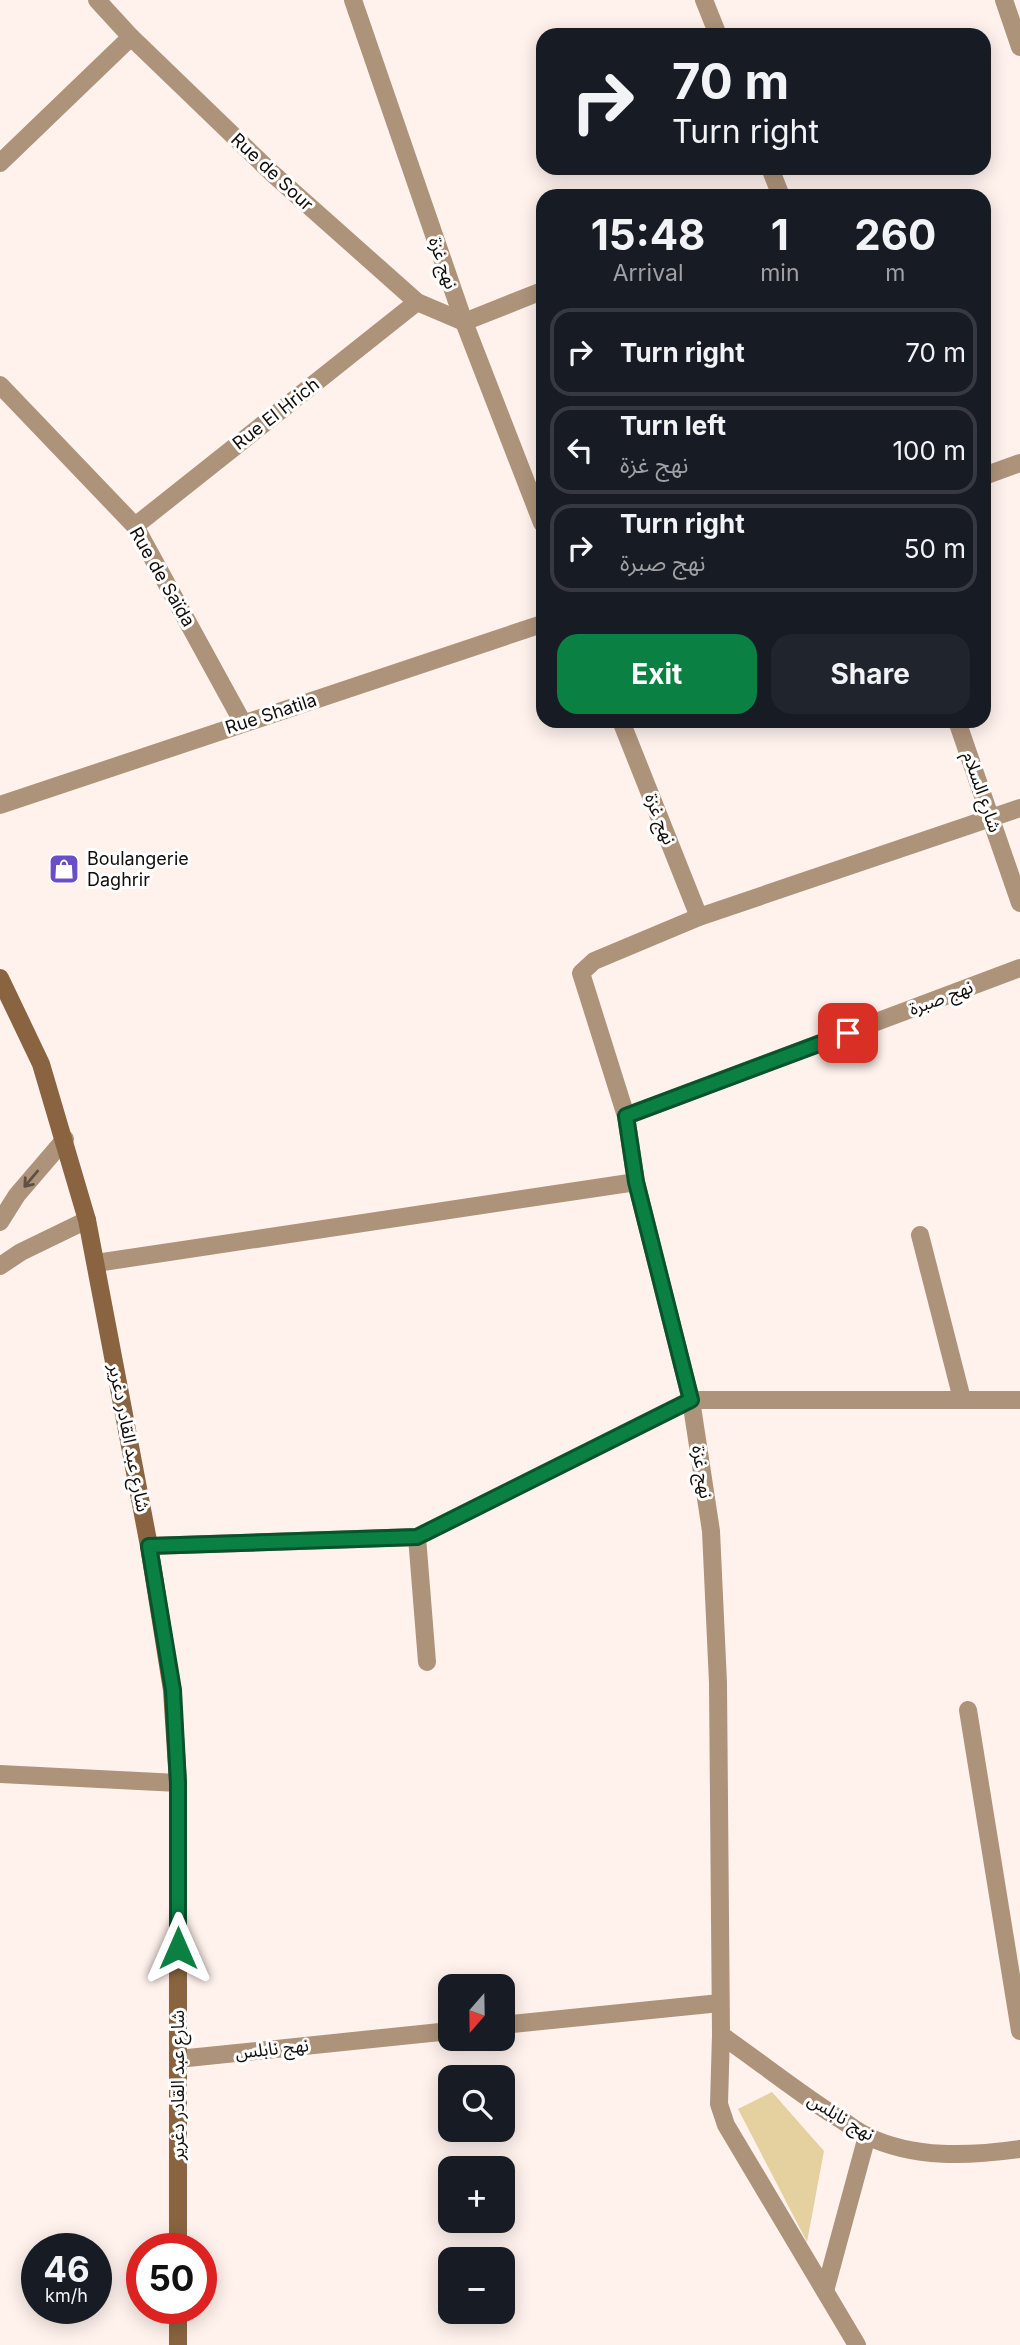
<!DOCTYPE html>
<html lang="en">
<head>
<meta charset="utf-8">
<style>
	body { margin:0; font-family:Inter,"Noto Sans Arabic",sans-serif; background:#20242c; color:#f1f3f6; height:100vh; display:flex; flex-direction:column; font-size:26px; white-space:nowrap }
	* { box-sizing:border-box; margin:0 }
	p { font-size:23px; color:#9ea1a6 }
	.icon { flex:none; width:38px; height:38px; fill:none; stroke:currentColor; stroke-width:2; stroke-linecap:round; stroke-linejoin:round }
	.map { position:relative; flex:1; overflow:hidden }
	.panel { position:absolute; left:536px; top:189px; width:455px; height:539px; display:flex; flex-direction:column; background:#171b24; border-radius:21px; box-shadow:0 4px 18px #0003 }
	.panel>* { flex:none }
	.hud { position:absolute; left:536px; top:28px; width:455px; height:147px; border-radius:21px; box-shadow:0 4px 18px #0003; background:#171b24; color:#f1f3f6; overflow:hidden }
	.needle { width:46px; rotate:200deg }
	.tools { position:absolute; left:438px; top:1974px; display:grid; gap:14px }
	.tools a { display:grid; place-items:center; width:77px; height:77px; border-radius:14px; background:#171b24; box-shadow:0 4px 18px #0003; font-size:35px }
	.speed { position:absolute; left:21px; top:2233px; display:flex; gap:14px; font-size:35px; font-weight:700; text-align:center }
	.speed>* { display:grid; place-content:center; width:91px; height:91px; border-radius:50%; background:#171b24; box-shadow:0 4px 18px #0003; line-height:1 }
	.speed small { font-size:18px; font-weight:400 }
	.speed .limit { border:10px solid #d22; background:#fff; color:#111 }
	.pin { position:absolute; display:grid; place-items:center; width:60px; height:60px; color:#fff; margin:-30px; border-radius:14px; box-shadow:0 4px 10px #0006 }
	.me { position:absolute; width:77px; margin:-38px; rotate:0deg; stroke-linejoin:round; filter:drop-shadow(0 0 5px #0008) }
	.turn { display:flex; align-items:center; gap:24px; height:147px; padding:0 21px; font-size:32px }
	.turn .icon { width:91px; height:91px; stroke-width:2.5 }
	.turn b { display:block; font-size:49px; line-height:60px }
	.eta { display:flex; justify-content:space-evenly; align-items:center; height:119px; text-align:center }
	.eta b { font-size:42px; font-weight:700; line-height:49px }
	.cta { display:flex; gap:14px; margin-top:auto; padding:14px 21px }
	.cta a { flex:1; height:80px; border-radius:21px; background:#0b8043; color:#fff; font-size:28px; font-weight:700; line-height:80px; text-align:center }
	.cta a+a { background:#20242c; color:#f1f3f6 }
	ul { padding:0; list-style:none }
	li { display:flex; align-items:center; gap:21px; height:88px; margin:0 14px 10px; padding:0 7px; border:4px solid #363941; border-radius:21px }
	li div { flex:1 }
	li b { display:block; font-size:26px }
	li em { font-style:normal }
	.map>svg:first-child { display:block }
	.green { fill:#e5d0a0 }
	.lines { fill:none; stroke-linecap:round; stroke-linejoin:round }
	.street { stroke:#ae937b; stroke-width:18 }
	.secondary { stroke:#8a6440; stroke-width:18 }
	.oneway { stroke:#605043 }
	.route-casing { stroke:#07532c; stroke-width:18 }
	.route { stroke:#0b8043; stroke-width:12 }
	.labels { text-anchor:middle; stroke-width:6; stroke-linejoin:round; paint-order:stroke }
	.street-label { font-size:18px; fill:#110d0b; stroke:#fff }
	.poi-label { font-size:18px; fill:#110d0b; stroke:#fff; text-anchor:start }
</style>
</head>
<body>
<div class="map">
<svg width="1020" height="2345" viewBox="0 0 1020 2345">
	<rect width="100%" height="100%" fill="#fff2ed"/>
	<polygon class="green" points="772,2092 824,2151 807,2242 738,2109"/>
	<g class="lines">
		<g class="street">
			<polyline points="97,0 131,37 273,174 417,302 464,322"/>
			<polyline points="353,0 464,322 542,523"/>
			<polyline points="704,0 718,35"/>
			<polyline points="1004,0 1020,47"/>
			<polyline points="0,163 131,37"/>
			<polyline points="770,168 781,196"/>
			<polyline points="464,322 542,291"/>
			<polyline points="0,385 135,526 243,723"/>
			<polyline points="984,476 1020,463"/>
			<polyline points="135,526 417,302"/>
			<polyline points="621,721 699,917"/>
			<polyline points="957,721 1020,903"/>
			<polyline points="0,805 542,624"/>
			<polyline points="626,1116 1020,968"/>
			<polyline points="0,1222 17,1195 65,1139"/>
			<polyline points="920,1235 962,1399"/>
			<polyline points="96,1263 636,1182"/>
			<polyline points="0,1266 21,1252 87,1220"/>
			<polyline points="149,1546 417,1537"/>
			<polyline points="427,1662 417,1537 691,1400 1020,1400"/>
			<polyline points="968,1710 1020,2031"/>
			<polyline points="0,1774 178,1783"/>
			<polyline points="502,2025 720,2003"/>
			<path d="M721,2035C760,2062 796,2091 835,2116C846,2122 856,2131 867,2136C914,2159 970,2156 1020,2149"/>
			<polyline points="178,2059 450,2031"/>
			<polyline points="825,2291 867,2136"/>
			<polyline points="857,2345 726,2125 719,2104 721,2035 718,1683 711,1531 691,1400 636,1182 626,1116 581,973 594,961 699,917 1020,808"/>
		</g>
		<g class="secondary">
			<polyline points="0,978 41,1064 87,1220 149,1546 172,1690 178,1783 178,2249"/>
			<polyline points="178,2308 178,2345"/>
		</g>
	</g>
	<defs><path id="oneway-shaft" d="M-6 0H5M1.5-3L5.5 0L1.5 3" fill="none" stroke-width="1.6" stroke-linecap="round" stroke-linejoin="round" transform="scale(1.75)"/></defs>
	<use class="oneway" href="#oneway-shaft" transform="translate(31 1179) rotate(130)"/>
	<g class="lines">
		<g class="route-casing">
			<polyline id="route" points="178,1948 178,1783 173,1690 149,1546 417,1537 691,1400 636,1182 626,1116 848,1033"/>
		</g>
		<use href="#route" class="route"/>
	</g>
	<defs>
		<g id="shop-square" transform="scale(1.575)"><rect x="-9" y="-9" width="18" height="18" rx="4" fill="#694ec7" stroke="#fff"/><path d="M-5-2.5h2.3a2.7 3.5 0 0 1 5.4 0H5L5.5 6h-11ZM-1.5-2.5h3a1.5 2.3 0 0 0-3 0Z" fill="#fff"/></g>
	</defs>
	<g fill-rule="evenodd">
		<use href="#shop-square" x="64" y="869"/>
	</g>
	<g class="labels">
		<g class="street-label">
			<text transform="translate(272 172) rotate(43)" y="6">Rue de Sour</text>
			<text transform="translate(443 263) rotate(71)" y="6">نهج غزة</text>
			<text transform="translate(276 414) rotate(-38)" y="6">Rue El Hrich</text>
			<text transform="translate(162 577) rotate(60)" y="6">Rue de Saïda</text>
			<text transform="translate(271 714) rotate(-18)" y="6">Rue Shatila</text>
			<text transform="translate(982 792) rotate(71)" y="6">شارع السلام</text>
			<text transform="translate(660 819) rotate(68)" y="6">نهج غزة</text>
			<text transform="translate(941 998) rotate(-21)" y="6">نهج صبرة</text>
			<text transform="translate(129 1438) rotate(79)" y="6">شارع عبد القادر دغرير</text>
			<text transform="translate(702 1472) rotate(81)" y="6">نهج غزة</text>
			<text transform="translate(272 2049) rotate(-6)" y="6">نهج نابلس</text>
			<text transform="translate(178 2085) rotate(-90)" y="6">شارع عبد القادر دغرير</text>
			<text transform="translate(841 2117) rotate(31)" y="6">نهج نابلس</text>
		</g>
		<g class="poi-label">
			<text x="87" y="865">Boulangerie<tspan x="87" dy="21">Daghrir</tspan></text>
		</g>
	</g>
</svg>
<div class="tools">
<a><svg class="needle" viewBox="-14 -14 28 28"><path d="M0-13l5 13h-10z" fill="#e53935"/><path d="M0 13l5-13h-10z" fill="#9ea1a6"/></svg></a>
<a><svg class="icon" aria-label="search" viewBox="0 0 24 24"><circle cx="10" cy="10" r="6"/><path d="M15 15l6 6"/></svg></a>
<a>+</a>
<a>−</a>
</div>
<div class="speed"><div>46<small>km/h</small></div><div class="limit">50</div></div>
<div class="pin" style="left:848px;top:1033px;background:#d93025"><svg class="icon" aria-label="arrive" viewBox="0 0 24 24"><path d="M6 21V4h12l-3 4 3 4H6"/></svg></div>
<svg class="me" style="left:178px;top:1948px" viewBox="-20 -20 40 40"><path d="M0-17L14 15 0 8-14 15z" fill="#0b8043" stroke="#fff" stroke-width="4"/></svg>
<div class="hud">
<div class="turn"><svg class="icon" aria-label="right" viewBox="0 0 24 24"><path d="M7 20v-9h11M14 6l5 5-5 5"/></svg><div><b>70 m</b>Turn right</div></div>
</div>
<section class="panel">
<div class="eta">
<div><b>15:48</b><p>Arrival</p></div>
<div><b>1</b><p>min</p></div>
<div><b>260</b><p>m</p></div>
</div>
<ul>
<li><svg class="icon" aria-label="right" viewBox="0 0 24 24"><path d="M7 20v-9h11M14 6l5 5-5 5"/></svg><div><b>Turn right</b></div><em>70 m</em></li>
<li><svg class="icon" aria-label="left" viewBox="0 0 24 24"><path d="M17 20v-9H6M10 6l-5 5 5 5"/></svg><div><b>Turn left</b><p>نهج غزة</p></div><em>100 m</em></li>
<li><svg class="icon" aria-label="right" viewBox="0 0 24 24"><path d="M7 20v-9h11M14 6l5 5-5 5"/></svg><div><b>Turn right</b><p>نهج صبرة</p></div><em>50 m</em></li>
</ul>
<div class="cta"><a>Exit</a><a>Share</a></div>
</section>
</div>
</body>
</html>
